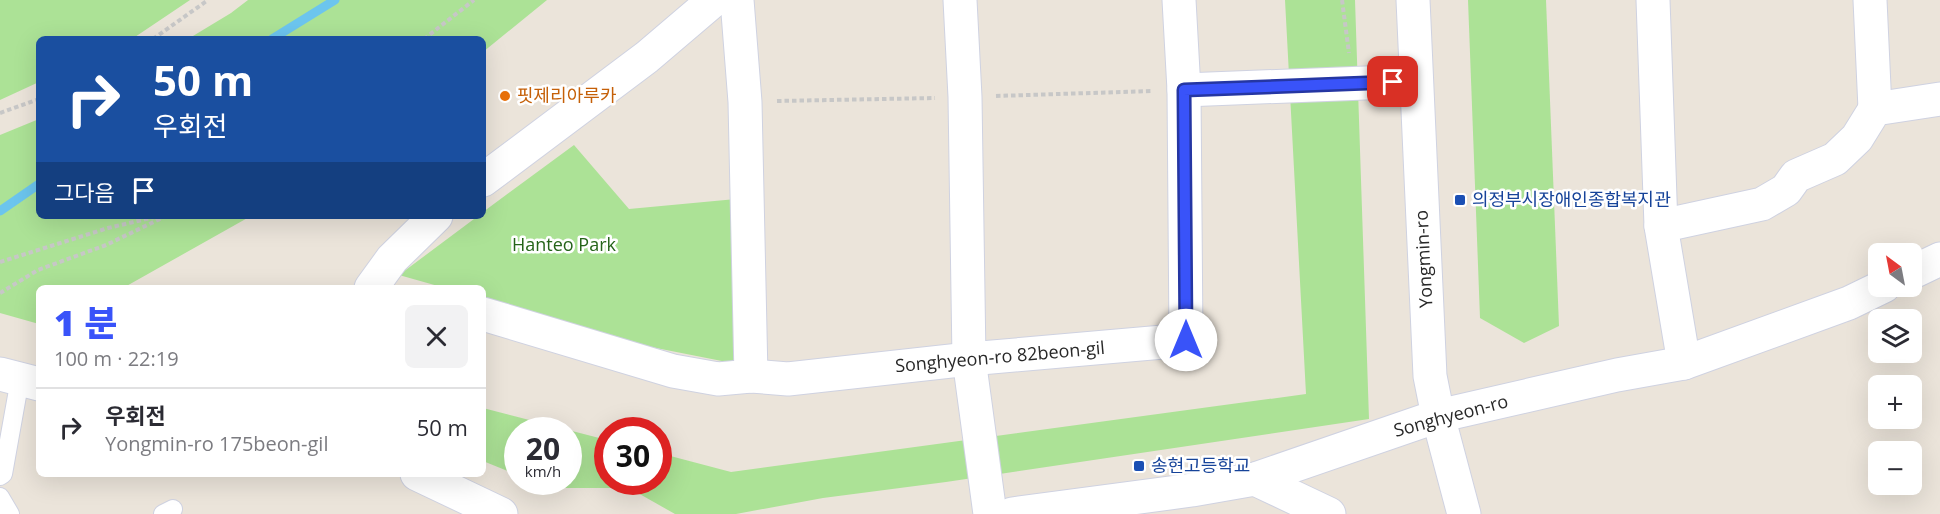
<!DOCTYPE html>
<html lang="ko">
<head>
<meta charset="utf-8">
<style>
	body { margin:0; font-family:"Open Sans","Noto Sans KR",sans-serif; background:#f2f2f3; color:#2b2b33; height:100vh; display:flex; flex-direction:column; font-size:22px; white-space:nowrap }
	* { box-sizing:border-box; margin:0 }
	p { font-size:20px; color:#7c7c81 }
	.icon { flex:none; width:33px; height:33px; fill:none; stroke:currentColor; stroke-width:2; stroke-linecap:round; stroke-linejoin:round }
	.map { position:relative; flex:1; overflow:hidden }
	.drawer { position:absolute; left:36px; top:285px; width:450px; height:192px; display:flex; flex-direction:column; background:#fff; border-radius:9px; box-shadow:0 6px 24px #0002 }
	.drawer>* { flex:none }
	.hud { position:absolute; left:36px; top:36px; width:450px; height:183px; border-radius:9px; box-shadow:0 6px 24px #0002; background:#1a4fa0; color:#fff; overflow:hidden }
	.needle { width:39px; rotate:328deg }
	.controls { position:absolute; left:1868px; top:243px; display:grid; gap:12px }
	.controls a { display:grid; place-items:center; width:54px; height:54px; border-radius:9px; background:#fff; box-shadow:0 6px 24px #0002; font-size:30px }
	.speed { position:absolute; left:504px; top:417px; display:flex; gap:12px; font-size:30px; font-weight:700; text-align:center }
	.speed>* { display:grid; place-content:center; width:78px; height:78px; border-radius:50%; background:#fff; box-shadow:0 6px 24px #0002; line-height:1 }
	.speed small { font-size:15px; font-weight:400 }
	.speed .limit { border:9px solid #d22; background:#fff; color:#111 }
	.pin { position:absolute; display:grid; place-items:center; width:51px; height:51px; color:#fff; margin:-26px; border-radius:12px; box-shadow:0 3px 9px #0006 }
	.me { position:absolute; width:66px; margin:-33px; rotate:0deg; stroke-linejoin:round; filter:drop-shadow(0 0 4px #0008) }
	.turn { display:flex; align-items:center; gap:21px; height:126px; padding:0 18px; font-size:27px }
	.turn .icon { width:78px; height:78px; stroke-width:2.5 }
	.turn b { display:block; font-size:42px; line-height:51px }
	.then { display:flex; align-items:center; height:57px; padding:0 18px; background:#0003; gap:12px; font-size:22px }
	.round { display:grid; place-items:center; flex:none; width:63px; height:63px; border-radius:9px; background:#f2f2f3 }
	.headline { display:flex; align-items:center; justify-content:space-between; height:102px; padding:0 18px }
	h1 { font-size:36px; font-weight:800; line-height:45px; color:#3953f9 }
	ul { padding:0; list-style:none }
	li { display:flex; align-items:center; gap:18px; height:78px; padding:0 18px; border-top:2px solid #e1e1e2 }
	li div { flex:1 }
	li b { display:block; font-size:22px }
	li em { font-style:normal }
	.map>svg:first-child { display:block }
	.green { fill:#ace296 }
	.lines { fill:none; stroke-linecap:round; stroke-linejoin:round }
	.stream { stroke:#6cc5ee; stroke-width:9 }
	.lane-casing { stroke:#cfd2e1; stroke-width:20 }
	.street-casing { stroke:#cfd2e1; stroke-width:35 }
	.secondary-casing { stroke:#cfd2e1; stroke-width:35 }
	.path { stroke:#c7c7c7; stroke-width:4; stroke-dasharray:4.5 3; stroke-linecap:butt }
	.lane { stroke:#fff; stroke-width:18 }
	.street { stroke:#fff; stroke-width:33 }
	.secondary { stroke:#fff; stroke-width:33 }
	.route-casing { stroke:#2536a2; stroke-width:15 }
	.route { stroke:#3953f9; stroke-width:10 }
	.food-dot { fill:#e8710a; stroke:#fff; stroke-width:2 }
	.transit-dot { fill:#1a4fb4; stroke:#fff; stroke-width:2 }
	.labels { text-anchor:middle; stroke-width:5; stroke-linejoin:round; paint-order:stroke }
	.food-label { font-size:18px; fill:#c56008; stroke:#fff; text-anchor:start }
	.transit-label { font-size:18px; fill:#164399; stroke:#fff; text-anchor:start }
	.park-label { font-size:18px; fill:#256419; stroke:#fff }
	.street-label { font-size:18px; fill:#282828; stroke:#fff }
</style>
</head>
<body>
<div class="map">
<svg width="1940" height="514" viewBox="0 0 1940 514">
	<rect width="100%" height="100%" fill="#ebe4da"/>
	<g class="green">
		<polygon points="0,0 190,0 132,39 39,39 39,82 0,100"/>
		<polygon points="248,0 547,0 483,52 483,39 188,39 231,13"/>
		<polygon points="1285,0 1355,0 1369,419 946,482 823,498 736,514 675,514 629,488 550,488 534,482 568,482 568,430 518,430 517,475 483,461 483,408 607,440 608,482 658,482 659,453 731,472 1306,394"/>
		<polygon points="1468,0 1546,0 1559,326 1524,343 1480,318"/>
		<polygon points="39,119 39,216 251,216 123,288 39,288 39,324 0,313 0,135"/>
		<polygon points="574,145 629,209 736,199 737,364 646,346 483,299 483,288 445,288 399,275 478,216 483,216 483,212"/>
	</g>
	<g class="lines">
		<g class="stream">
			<polyline points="272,39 335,0"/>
			<polyline points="0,211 39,184"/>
		</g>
		<g class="lane-casing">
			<g id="lane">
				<polyline points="0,476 3,474 20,379"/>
				<polyline points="0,497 10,514"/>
				<polyline points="163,514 173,509"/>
			</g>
		</g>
		<g class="street-casing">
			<g id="street">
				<polyline points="737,0 745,102 751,376"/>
				<polyline points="960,0 965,97 969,359 990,514"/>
				<polyline points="1653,0 1661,226 1684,363"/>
				<polyline points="1870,0 1875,109"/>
				<polyline points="1184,90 1416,81"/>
				<polyline points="483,180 647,57 714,0"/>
				<polyline points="1661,226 1762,204 1786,190 1796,176 1835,159 1857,138 1875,109 1940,99"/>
				<polyline points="1911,273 1940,259"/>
				<polyline points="371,288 392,259 436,216"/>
				<polyline points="483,314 673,371 718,379 751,376 788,379 969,359 1186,340 1184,90 1179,0"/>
				<polyline points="0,374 39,384"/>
				<polyline points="417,474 501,514"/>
				<polyline points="1012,514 1192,490 1255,479 1438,416 1617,375 1684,363 1849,303 1884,286"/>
			</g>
		</g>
		<g class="secondary-casing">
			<g id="secondary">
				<polyline points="1413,0 1430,376 1438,416 1464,514"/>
				<polyline points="1255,479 1329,514"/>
			</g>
		</g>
		<g class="path">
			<polyline points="1342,0 1349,53"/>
			<polyline points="153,39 208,0"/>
			<polyline points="424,39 474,0"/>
			<polyline points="996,96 1153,91"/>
			<polyline points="777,101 935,98"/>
			<polyline points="0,113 39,99"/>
			<polyline points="0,262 108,228 159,216"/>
			<polyline points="0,293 38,270 106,245 166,216"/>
		</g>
		<use href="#lane" class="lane"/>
		<use href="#street" class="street"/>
		<use href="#secondary" class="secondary"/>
	</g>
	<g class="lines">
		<g class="route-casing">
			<polyline id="route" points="1186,340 1184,90 1393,82"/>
		</g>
		<use href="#route" class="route"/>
	</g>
	<circle class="food-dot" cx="505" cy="96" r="6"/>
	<g class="transit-dot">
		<rect x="1454" y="194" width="12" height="12" rx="3"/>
		<rect x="1133" y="460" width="12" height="12" rx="3"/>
	</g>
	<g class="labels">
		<g class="food-label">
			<text x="517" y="102">핏제리아루카</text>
		</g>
		<g class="transit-label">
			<text x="1472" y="206">의정부시장애인종합복지관</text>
			<text x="1151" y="472">송현고등학교</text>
		</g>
		<g class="park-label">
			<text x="564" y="251">Hanteo Park</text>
		</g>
		<g class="street-label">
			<text transform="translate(1424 259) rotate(-93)" y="6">Yongmin-ro</text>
			<text transform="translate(1000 357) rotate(-5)" y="6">Songhyeon-ro 82beon-gil</text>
			<text transform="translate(1451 416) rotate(-15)" y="6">Songhyeon-ro</text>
		</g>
	</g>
</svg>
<div class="controls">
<a><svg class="needle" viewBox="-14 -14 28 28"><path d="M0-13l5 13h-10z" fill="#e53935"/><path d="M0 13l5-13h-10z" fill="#7c7c81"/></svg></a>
<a><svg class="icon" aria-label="layers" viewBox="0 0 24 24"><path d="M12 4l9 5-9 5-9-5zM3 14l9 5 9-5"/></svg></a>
<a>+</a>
<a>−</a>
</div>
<div class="speed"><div>20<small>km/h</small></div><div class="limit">30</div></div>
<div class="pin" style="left:1393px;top:82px;background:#d93025"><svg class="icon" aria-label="arrive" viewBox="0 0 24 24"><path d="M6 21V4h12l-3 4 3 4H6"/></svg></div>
<svg class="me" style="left:1186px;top:340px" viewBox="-20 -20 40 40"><circle r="19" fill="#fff"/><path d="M0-13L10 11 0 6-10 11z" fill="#3953f9"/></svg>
<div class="hud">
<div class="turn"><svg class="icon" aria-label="right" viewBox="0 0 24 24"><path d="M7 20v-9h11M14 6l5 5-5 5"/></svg><div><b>50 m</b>우회전</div></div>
<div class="then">그다음<svg class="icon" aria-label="arrive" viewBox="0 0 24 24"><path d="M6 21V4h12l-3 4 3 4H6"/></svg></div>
</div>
<section class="drawer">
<div class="headline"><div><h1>1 분</h1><p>100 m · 22:19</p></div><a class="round"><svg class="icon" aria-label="close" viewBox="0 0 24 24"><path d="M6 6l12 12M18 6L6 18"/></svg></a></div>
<ul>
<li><svg class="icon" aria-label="right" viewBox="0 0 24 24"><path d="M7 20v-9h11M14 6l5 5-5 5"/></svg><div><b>우회전</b><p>Yongmin-ro 175beon-gil</p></div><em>50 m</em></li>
</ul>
</section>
</div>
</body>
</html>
